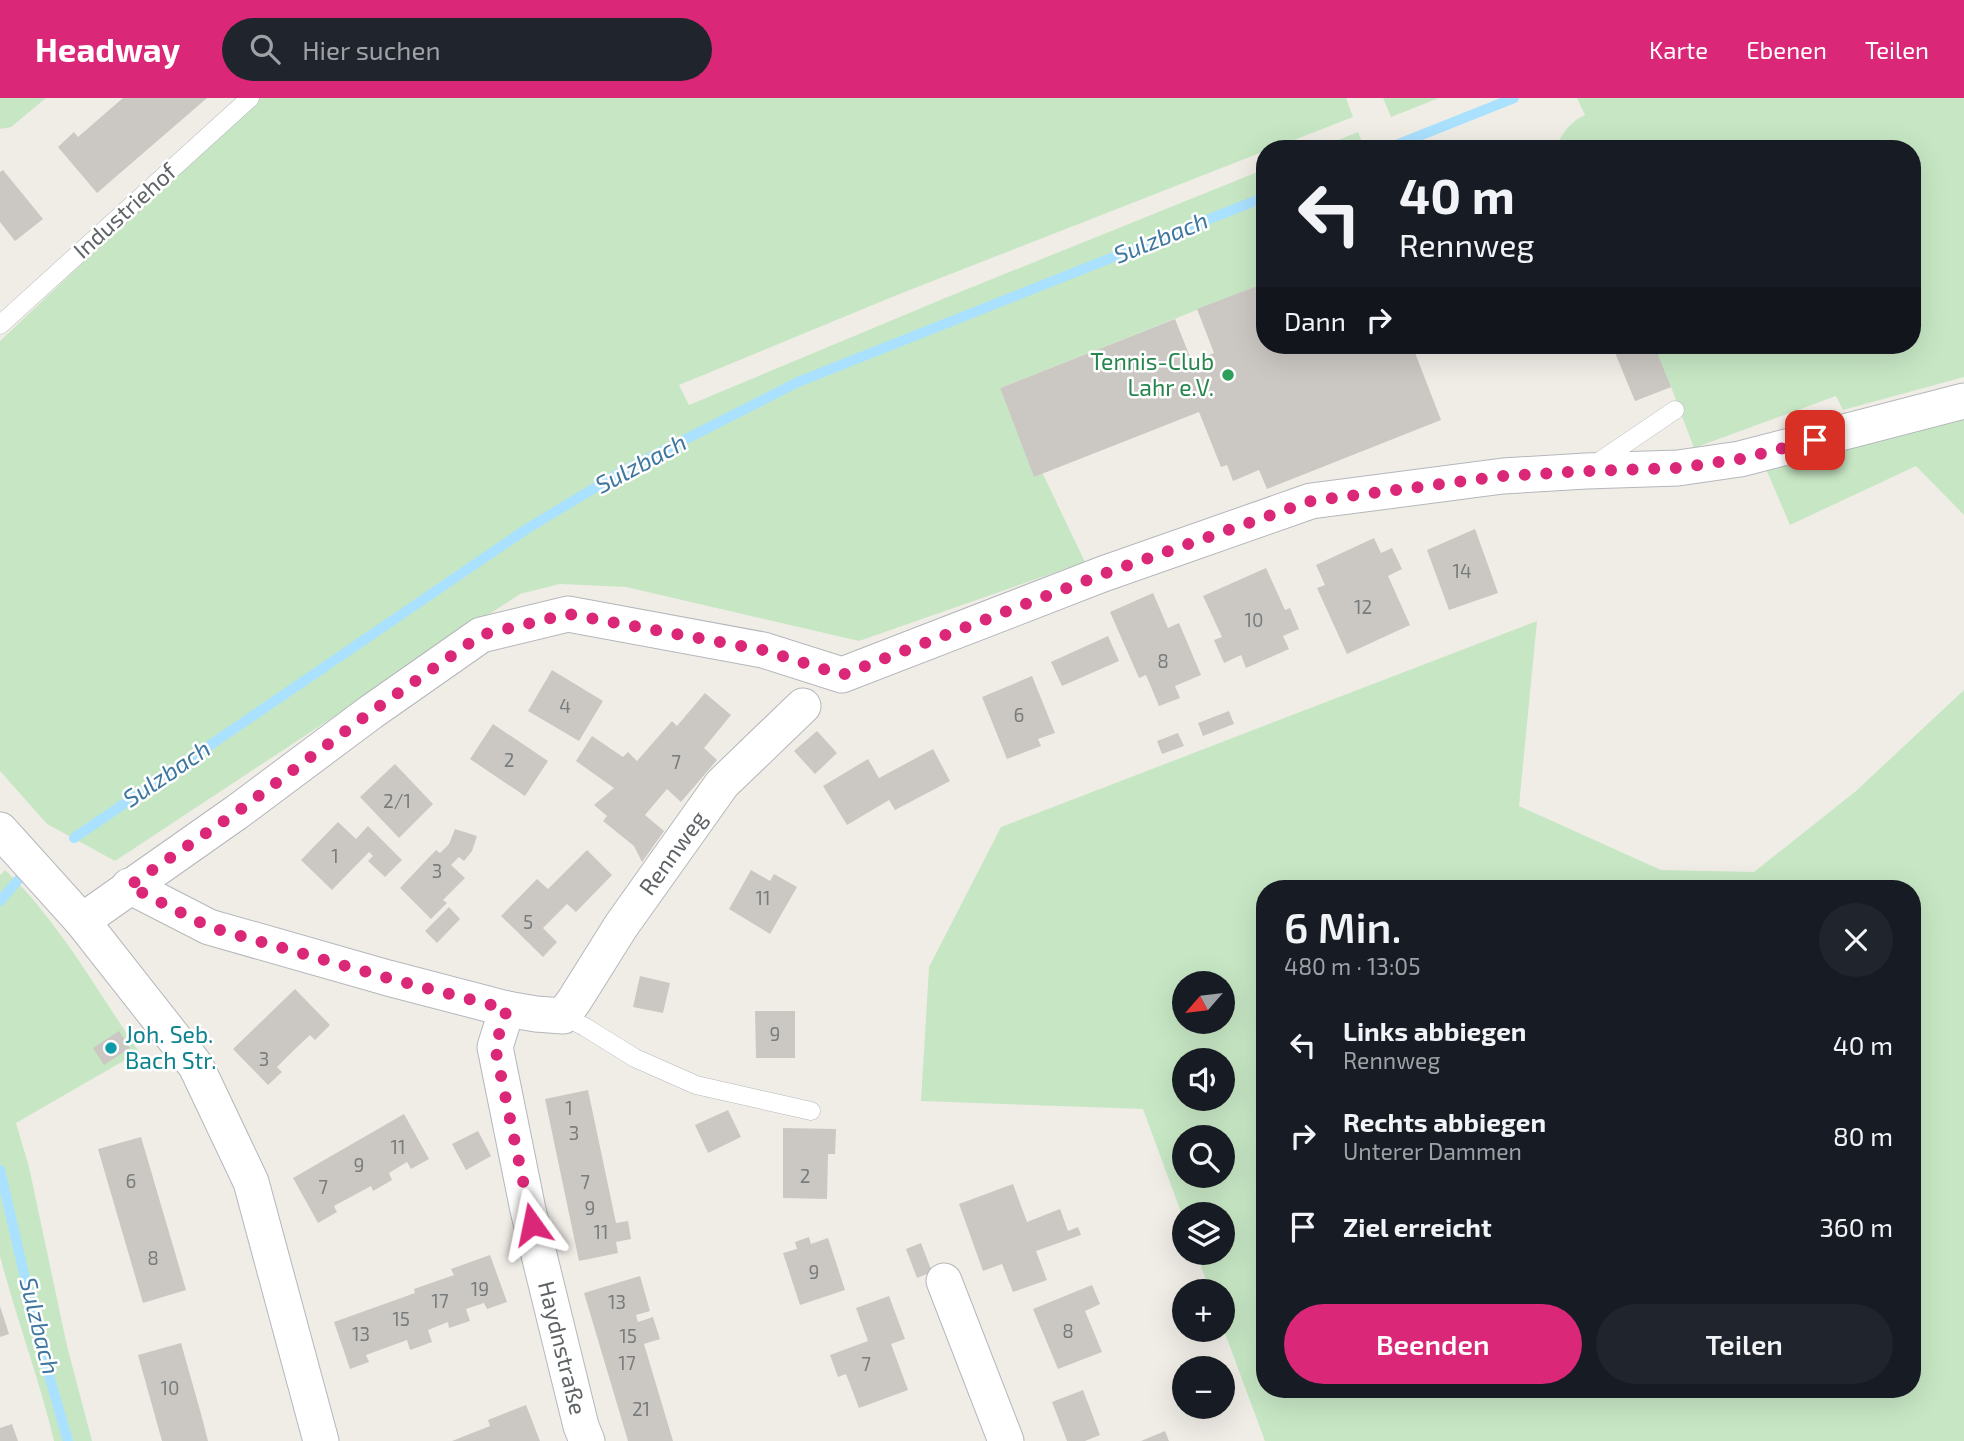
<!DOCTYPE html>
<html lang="de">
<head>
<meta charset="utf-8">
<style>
	body { margin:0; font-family:"Exo 2",sans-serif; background:#20242c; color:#f1f3f6; height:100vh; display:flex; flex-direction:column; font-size:26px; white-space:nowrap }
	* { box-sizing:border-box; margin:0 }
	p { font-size:23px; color:#9ea1a6 }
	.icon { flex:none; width:38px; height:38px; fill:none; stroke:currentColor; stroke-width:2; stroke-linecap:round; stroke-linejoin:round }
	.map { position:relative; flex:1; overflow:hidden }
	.panel { position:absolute; left:1256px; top:782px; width:665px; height:518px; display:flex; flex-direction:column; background:#171b24; border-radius:28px; box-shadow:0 7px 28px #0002 }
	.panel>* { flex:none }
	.banner { position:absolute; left:1256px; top:42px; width:665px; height:214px; border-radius:28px; box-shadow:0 7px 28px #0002; background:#171b24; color:#f1f3f6; overflow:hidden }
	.needle { width:46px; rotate:242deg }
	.fabs { position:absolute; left:1172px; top:873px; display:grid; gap:14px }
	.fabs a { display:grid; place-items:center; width:63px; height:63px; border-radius:50%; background:#171b24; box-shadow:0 7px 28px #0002; font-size:35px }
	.pin { position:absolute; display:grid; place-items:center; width:60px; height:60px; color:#fff; margin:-30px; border-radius:14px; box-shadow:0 4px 10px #0006 }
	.me { position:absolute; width:77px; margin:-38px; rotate:348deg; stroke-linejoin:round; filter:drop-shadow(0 0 5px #0008) }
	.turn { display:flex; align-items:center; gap:24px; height:147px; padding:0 28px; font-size:32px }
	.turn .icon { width:91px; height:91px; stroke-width:2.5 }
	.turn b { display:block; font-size:49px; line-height:60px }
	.then { display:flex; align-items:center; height:66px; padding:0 28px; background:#0003; gap:14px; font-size:26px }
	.round { display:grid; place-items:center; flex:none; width:74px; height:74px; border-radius:37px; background:#20242c }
	.headline { display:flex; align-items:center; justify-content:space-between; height:119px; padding:0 28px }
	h1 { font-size:42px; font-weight:600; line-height:52px }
	.action { display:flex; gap:14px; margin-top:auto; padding:14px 28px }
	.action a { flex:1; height:80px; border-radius:42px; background:#db2777; color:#fff; font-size:28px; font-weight:600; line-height:80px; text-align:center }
	.action a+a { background:#20242c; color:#f1f3f6 }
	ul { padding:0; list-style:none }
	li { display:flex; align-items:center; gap:21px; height:91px; padding:0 28px }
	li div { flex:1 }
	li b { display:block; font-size:26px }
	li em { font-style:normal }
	header { display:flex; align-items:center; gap:42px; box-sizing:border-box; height:98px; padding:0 35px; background:#db2777; color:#fff }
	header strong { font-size:33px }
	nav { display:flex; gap:38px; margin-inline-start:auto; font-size:24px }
	.search { width:490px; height:63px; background:#20242c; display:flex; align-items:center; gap:18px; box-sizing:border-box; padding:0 24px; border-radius:38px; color:#9ea1a6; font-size:26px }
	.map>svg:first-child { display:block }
	.green { fill:#c7e7c4; fill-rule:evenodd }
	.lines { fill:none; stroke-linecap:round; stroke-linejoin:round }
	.stream { stroke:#a9e1fe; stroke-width:10 }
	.building { fill:#cbc8c3 }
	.service-casing { stroke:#b4b7bb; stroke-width:19 }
	.minor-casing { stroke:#b4b7bb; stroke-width:37 }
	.service { stroke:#fff; stroke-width:18 }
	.minor { stroke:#fff; stroke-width:35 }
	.route { stroke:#db2777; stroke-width:12; stroke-dasharray:0 21.6 }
	.leisure-dot { fill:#2e9e5b; stroke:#fff; stroke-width:2.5 }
	.culture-dot { fill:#0f9aa8; stroke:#fff; stroke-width:2.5 }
	.labels { text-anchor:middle; stroke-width:5; stroke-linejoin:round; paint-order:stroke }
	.number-label { font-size:19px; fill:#797c7d }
	.street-label { font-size:23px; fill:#5e6366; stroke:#fff }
	.leisure-label { font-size:23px; fill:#27864d; stroke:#fff; text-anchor:end }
	.culture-label { font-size:23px; fill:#0d838f; stroke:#fff; text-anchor:start }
	.water-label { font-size:24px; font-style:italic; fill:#3f779f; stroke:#fff }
</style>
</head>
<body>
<header>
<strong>Headway</strong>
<div class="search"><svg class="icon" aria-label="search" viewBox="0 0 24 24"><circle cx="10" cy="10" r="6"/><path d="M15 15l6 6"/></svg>Hier suchen</div>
<nav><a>Karte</a><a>Ebenen</a><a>Teilen</a></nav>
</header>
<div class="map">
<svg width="1964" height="1343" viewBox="0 0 1964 1343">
	<rect width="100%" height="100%" fill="#f0ede7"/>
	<g class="green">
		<polygon points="0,0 46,0 11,29 0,31"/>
		<polygon points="257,0 1346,0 1353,19 1271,51 1265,51 1265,53 897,197 679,287 689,307 950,198 1265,71 1265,185 1000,290 1034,378 1042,374 1085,464 859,543 626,489 560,486 520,496 115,763 47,726 0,673 0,243"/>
		<polygon points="1383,0 1439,0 1391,19"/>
		<path d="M1577,0H1964V279L1843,312L1836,298L1694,350L1671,289L1635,303L1612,247H1913V51H1555C1562,36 1569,24 1585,17Z"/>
		<polygon points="1358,34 1365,51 1316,51"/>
		<polygon points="1964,312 1964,417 1916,368 1790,427 1766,371"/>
		<path d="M1537,523L1519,708L1661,772L1754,774L1856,693L1964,592V1343H1265L1223,1230V1194L1210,1193L1196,1155H1223V1116H1185V1125L1143,1011L921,1003L929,869L1001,729ZM1265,791H1913V1292H1265ZM1185,886H1223V924H1185ZM1185,962H1223V1001H1185ZM1185,1040H1223V1078H1185Z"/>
		<path d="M5,772C57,821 99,895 139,954L16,1025L29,1069L67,1248L92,1343H54C39,1280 16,1220 0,1158V777Z"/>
	</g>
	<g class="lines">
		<g class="stream">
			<polyline points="1386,51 1514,0"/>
			<polyline points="74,740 525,432 621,374 798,284 1265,99"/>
			<polyline points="0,803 19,781"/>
			<polyline points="0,1072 42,1253 68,1343"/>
		</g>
	</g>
	<g class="building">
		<polygon points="123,0 207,0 97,95 58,49 74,34 78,39"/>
		<polygon points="3,72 43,121 15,143 0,124 0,74"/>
		<polygon points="1265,185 1265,247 1412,247 1441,322 1267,391 1259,372 1233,383 1227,367 1221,369 1199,314 1034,379 1000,290 1175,221 1192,264 1214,255 1197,211"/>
		<polygon points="1612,247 1654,247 1671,289 1635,303"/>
		<polygon points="1475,431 1498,495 1449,512 1427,452"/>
		<polygon points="1374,440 1381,455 1392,450 1402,471 1388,478 1410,527 1347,556 1317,490 1325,487 1316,467"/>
		<polygon points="1266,470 1285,512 1290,510 1299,531 1283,538 1289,551 1246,570 1241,557 1224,565 1214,542 1222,539 1203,498"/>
		<polygon points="1153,495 1168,530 1179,525 1201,577 1175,588 1180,600 1159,608 1146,577 1139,580 1110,514"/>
		<polygon points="1108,538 1119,563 1062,588 1051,564"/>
		<polygon points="552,572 603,603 579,643 528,613"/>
		<polygon points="1032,578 1055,635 1038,641 1041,648 1007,661 982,599"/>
		<polygon points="705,595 731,617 704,650 717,662 681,704 667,691 645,717 664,733 642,764 634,748 603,723 607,718 594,707 614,690 576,663 592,638 623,659 628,654 637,663 672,623 677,628"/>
		<polygon points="1229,613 1234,626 1203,638 1198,625"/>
		<polygon points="493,626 548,663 525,698 470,661"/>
		<polygon points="817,633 837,655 815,676 794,653"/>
		<polygon points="1178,635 1184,648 1162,656 1157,643"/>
		<polygon points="933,651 950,683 895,712 889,702 847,727 823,688 868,661 879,680"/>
		<polygon points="395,666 433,706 399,740 360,699"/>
		<polygon points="338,724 356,741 368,728 402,762 385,779 368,763 373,758 369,754 332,792 301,762"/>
		<polygon points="455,731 477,738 472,753 464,763 459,759 451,767 465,780 443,802 447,805 431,821 400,790 436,752 440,755 449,746"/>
		<polygon points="587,752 612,777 576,814 567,806 543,830 557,844 543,859 501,818 537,781 548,791"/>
		<polygon points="751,772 770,783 774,776 797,789 770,836 729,811"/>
		<polygon points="449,809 460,821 437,845 425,833"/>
		<polygon points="640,878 670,885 663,915 633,909"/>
		<polygon points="295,891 330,927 315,942 310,937 293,953 277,969 282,974 268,987 233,951"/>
		<polygon points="755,913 795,913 795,960 756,960"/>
		<polygon points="119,933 130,950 104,967 93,950"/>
		<polygon points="588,992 616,1125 628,1123 631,1141 616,1144 618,1155 579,1163 545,1001"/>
		<polygon points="728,1012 741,1039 708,1055 695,1027"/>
		<polygon points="404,1016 429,1061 411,1071 407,1064 389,1075 392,1082 373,1093 371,1088 334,1108 337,1114 318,1125 293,1080"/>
		<polygon points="783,1030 836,1031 835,1056 828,1056 827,1101 783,1100"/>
		<polygon points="478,1033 491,1058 466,1072 452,1046"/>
		<polygon points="141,1039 186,1192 143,1205 98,1051"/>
		<polygon points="1013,1086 1027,1124 1060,1111 1068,1133 1078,1129 1081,1137 1036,1153 1047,1182 1013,1194 1002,1166 983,1173 959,1106"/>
		<polygon points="809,1139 811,1146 828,1140 845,1192 800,1207 783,1155 797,1151 795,1144"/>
		<polygon points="921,1145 932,1174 917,1180 906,1151"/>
		<polygon points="490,1157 507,1204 487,1211 484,1205 466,1211 470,1223 449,1230 448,1224 428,1232 432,1244 410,1252 407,1242 366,1257 369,1264 350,1271 334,1224 415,1195 414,1191 454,1177 451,1171"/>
		<polygon points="640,1178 650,1213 636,1217 638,1224 653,1219 660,1241 644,1246 673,1343 628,1343 584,1195"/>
		<polygon points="1092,1187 1100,1206 1085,1213 1102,1254 1058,1271 1033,1211"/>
		<polygon points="889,1198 905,1241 891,1246 908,1292 859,1310 846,1276 838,1279 830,1257 868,1243 856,1210"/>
		<polygon points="0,1208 9,1236 0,1239"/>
		<polygon points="181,1245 203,1323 208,1343 162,1343 138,1257"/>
		<polygon points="1083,1292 1100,1337 1085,1343 1067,1343 1052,1304"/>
		<polygon points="526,1307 540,1343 452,1343 490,1328 488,1322"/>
		<polygon points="12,1326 18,1343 0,1343 0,1330"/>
		<polygon points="1165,1333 1169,1343 1141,1343"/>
	</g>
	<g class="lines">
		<g class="service-casing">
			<g id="service">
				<polyline points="0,227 250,0"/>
				<polyline points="1594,367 1675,312"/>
				<polyline points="563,918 585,929 635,960 696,987 811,1013"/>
			</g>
		</g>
		<g class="minor-casing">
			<g id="minor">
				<polyline points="0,732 82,823 196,968 251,1084 321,1343"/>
				<polyline points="129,788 209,829 388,880 507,911 536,916 563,918 574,903 621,828 722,686 803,608"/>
				<polyline points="82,823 237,714 371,614 481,537 568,516 763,552 842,577 1103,476 1311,403 1503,378 1586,373 1678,370 1740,361 1964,303"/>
				<polyline points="507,911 495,949 528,1112 581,1328 587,1343"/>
				<polyline points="944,1183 1006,1343"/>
			</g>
		</g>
		<use href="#service" class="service"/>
		<use href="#minor" class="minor"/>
	</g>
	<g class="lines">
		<polyline class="route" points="532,1126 495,949 507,911 388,880 209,829 129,788 237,714 371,614 481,537 568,516 763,552 842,577 1103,476 1311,403 1503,378 1586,373 1678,370 1740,361 1815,342"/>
	</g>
	<circle class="leisure-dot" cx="1228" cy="277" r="7"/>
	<circle class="culture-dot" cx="111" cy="950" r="7"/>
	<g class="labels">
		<g class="number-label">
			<text x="1462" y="480">14</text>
			<text x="1363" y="516">12</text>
			<text x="1254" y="529">10</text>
			<text x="1163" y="570">8</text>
			<text x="565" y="615">4</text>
			<text x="1019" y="624">6</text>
			<text x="509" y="669">2</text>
			<text x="676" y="671">7</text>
			<text x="397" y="710">2/1</text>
			<text x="335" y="765">1</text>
			<text x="437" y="780">3</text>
			<text x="763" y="807">11</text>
			<text x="528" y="831">5</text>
			<text x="775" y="943">9</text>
			<text x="264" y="968">3</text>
			<text x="569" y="1017">1</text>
			<text x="574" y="1042">3</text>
			<text x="398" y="1056">11</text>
			<text x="359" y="1074">9</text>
			<text x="805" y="1085">2</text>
			<text x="131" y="1090">6</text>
			<text x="585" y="1091">7</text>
			<text x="323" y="1096">7</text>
			<text x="590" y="1117">9</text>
			<text x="601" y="1141">11</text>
			<text x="153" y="1167">8</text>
			<text x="814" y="1181">9</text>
			<text x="480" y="1198">19</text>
			<text x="440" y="1210">17</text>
			<text x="617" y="1211">13</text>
			<text x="401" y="1228">15</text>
			<text x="1068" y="1240">8</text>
			<text x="361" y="1243">13</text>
			<text x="628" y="1245">15</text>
			<text x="627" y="1272">17</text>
			<text x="866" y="1273">7</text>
			<text x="170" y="1297">10</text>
			<text x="641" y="1318">21</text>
		</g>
		<g class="street-label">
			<text transform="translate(125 113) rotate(-42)" y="8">Industriehof</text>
			<text transform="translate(673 755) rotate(-54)" y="8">Rennweg</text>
			<text transform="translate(562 1250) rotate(76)" y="8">Haydnstraße</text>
		</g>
		<g class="leisure-label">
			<text x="1214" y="272">Tennis-Club<tspan x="1214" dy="26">Lahr e.V.</tspan></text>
		</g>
		<g class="culture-label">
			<text x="125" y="945">Joh. Seb.<tspan x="125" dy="26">Bach Str.</tspan></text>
		</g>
		<g class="water-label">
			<text transform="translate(1161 140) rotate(-22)" y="8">Sulzbach</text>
			<text transform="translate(641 366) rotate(-28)" y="8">Sulzbach</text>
			<text transform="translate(167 676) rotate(-34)" y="8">Sulzbach</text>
			<text transform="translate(39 1228) rotate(76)" y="8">Sulzbach</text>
		</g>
	</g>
</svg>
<div class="fabs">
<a><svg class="needle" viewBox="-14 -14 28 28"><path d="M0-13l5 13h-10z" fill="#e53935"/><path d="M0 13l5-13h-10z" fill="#9ea1a6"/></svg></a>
<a><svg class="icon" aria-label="sound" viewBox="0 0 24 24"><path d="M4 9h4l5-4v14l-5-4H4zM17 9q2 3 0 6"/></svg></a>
<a><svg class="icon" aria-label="search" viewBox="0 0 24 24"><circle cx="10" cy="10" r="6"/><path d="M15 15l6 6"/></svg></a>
<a><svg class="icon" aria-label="layers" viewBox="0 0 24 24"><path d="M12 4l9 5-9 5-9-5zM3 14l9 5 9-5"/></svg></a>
<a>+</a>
<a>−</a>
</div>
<div class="pin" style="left:1815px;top:342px;background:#d93025"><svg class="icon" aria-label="arrive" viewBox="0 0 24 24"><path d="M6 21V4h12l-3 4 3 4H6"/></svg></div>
<svg class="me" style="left:532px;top:1126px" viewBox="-20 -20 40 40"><path d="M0-17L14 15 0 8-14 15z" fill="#db2777" stroke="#fff" stroke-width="4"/></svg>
<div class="banner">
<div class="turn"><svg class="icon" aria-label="left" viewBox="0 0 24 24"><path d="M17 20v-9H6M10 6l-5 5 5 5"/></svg><div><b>40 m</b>Rennweg</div></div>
<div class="then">Dann<svg class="icon" aria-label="right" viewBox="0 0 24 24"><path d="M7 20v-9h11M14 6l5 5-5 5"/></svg></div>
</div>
<section class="panel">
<div class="headline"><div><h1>6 Min.</h1><p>480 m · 13:05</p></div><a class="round"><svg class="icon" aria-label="close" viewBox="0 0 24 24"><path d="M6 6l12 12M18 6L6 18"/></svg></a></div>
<ul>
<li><svg class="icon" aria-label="left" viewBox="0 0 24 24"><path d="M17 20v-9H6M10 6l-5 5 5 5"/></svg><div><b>Links abbiegen</b><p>Rennweg</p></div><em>40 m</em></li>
<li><svg class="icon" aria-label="right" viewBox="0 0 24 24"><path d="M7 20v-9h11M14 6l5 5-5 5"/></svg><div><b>Rechts abbiegen</b><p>Unterer Dammen</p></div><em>80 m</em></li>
<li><svg class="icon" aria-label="arrive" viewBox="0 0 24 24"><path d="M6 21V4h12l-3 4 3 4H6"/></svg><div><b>Ziel erreicht</b></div><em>360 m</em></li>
</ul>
<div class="action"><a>Beenden</a><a>Teilen</a></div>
</section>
</div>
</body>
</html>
